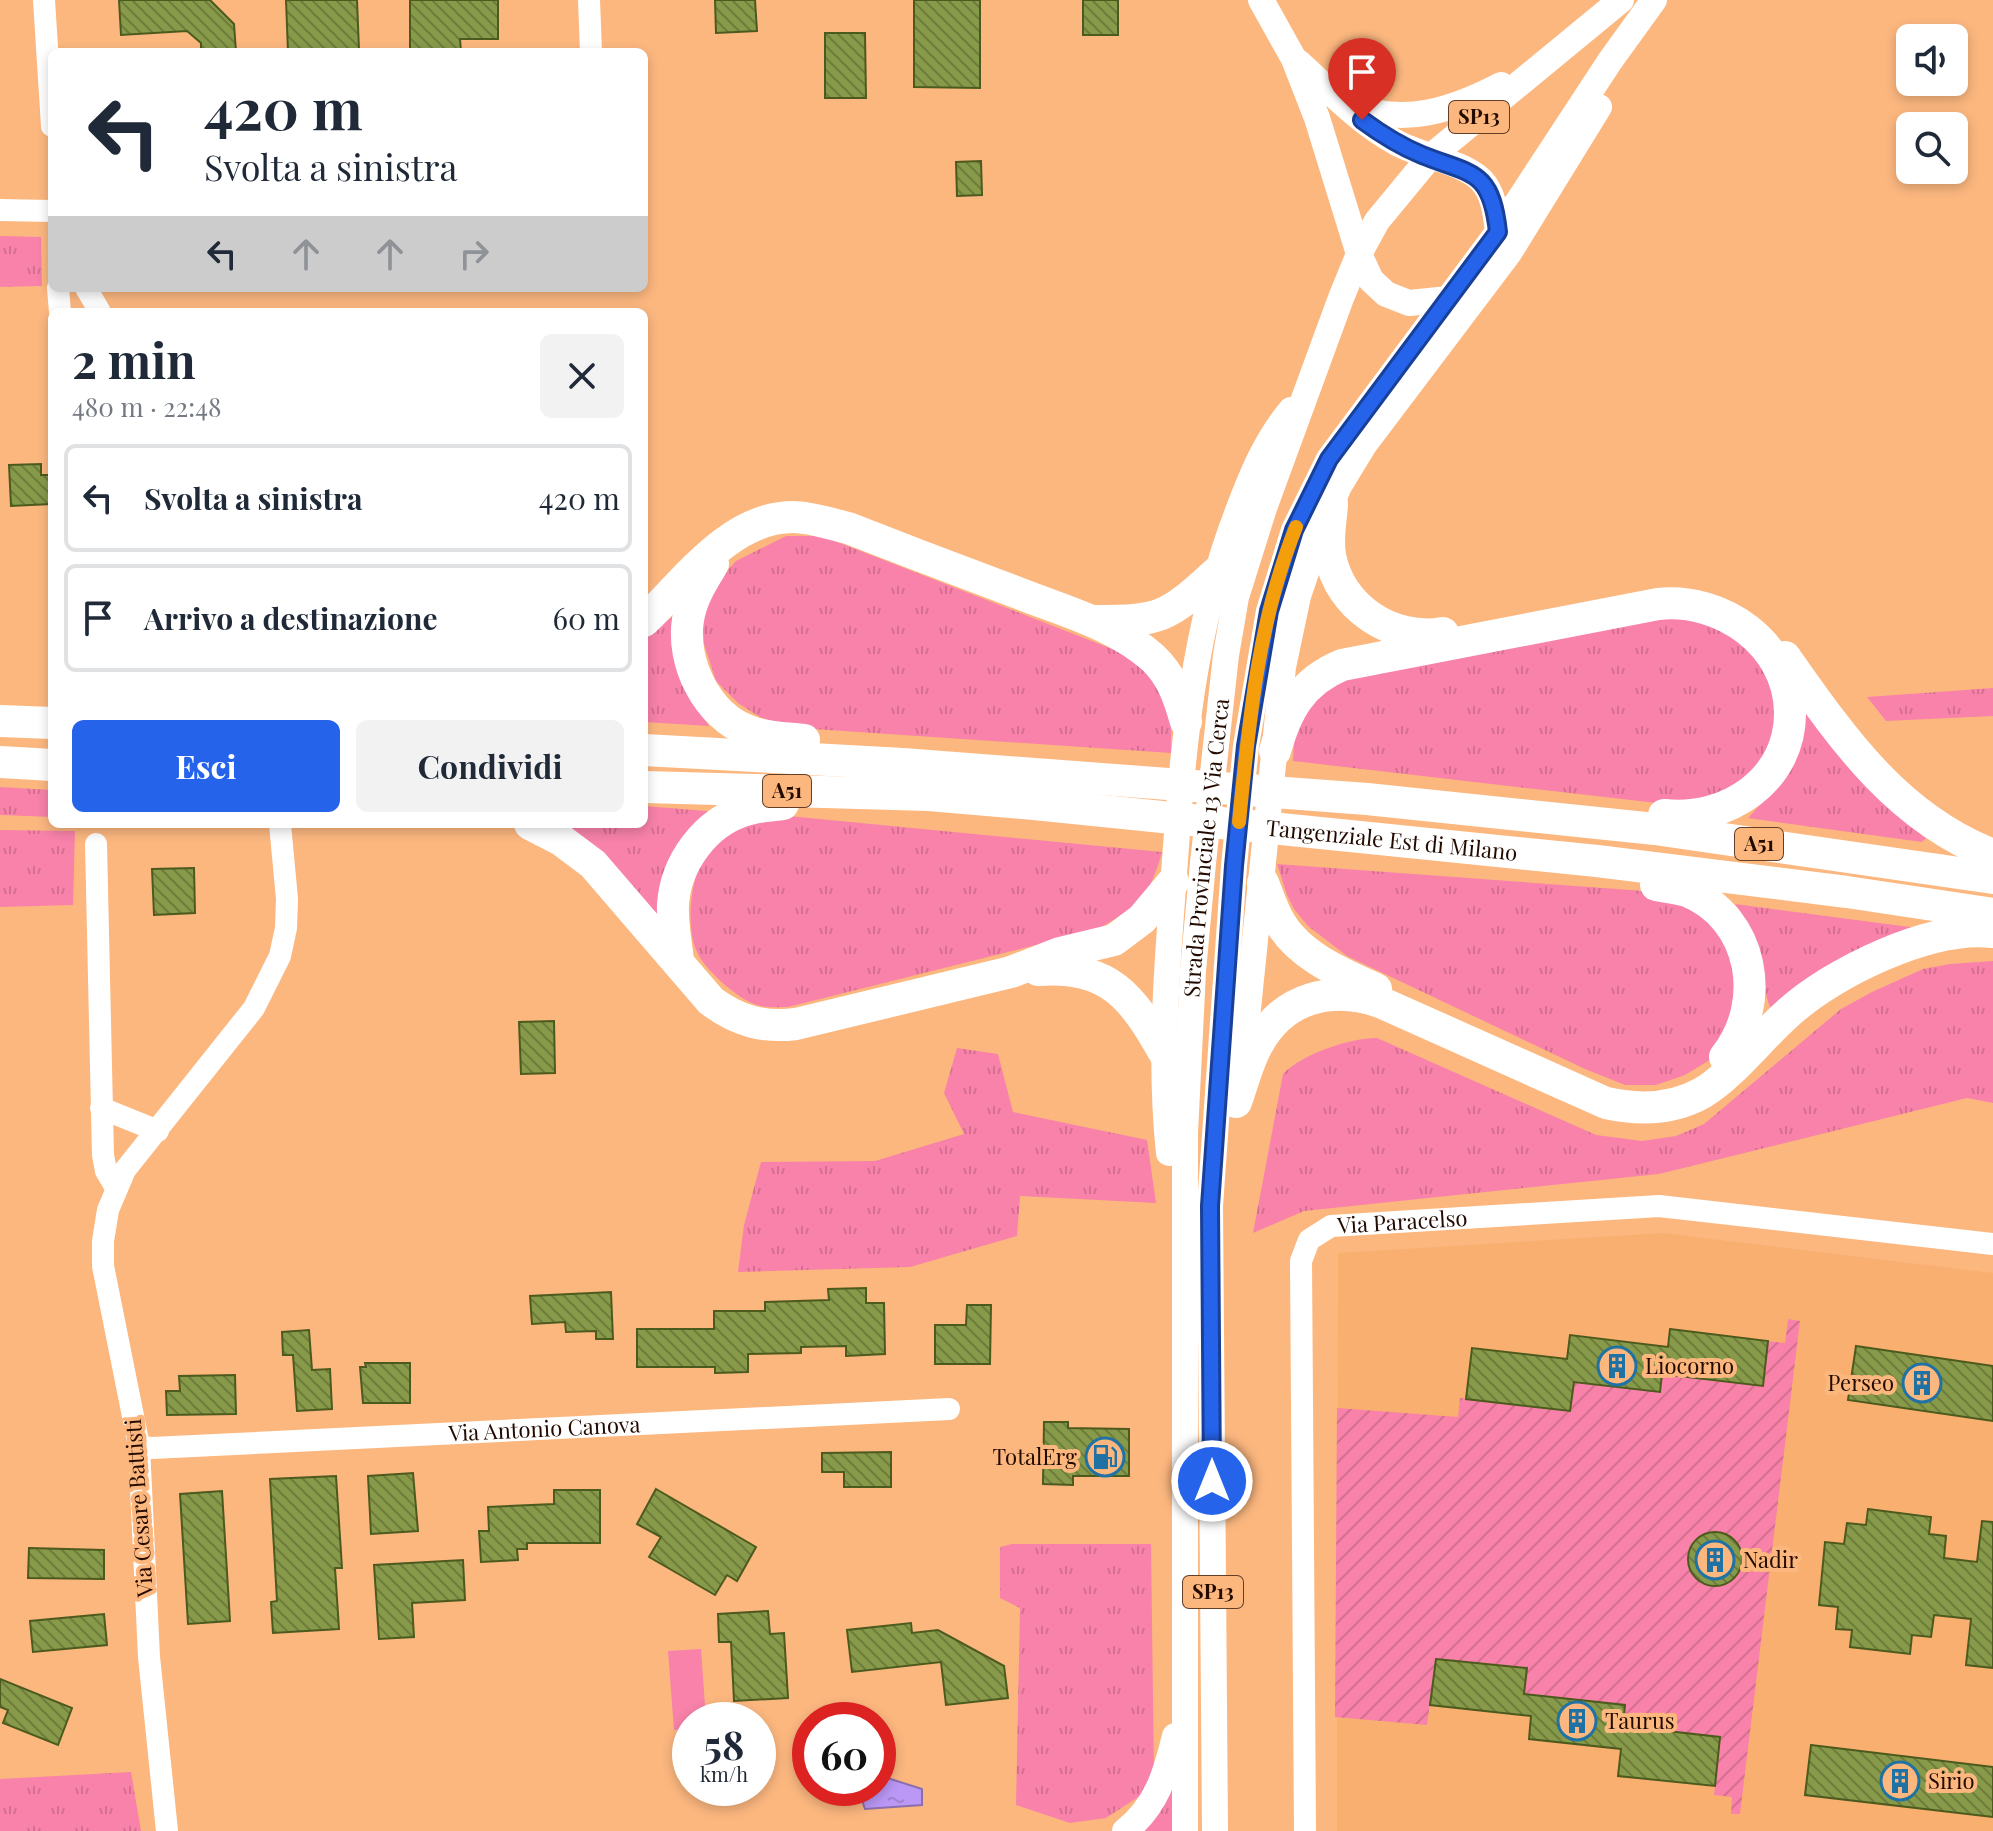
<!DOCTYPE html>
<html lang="it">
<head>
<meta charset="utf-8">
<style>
	body { margin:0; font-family:"Playfair Display",serif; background:#f2f2f3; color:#1f2937; height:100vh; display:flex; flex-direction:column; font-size:30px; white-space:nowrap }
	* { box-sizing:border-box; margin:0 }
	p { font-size:26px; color:#747a83 }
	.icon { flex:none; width:44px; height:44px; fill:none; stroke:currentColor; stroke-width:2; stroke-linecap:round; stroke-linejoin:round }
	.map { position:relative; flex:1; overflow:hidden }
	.details { position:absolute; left:48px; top:308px; width:600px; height:520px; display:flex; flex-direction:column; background:#fff; border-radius:12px; box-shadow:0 4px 12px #0003 }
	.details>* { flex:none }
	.top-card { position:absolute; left:48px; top:48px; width:600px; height:244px; border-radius:12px; box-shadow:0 4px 12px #0003; background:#fff; color:#1f2937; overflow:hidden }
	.controls { position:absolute; left:1896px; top:24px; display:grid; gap:16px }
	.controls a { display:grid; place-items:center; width:72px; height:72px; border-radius:12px; background:#fff; box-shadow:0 4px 12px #0003; font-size:40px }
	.speed { position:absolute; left:672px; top:1702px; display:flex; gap:16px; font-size:40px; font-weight:700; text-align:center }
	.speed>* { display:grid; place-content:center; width:104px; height:104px; border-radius:50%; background:#fff; box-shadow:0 4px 12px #0003; line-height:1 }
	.speed small { font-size:20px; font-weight:400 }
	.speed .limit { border:12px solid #d22; background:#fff; color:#111 }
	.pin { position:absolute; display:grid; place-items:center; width:68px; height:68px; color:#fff; margin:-82px -34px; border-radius:50% 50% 50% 0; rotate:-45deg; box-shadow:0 0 8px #0007 }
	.pin .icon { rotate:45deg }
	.me { position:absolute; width:88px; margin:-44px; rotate:0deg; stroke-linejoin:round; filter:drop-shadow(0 0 6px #0008) }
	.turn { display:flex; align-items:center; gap:28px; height:168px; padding:0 24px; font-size:36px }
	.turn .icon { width:104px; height:104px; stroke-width:2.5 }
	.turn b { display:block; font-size:56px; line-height:68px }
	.lanes { display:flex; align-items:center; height:76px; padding:0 24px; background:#0003; justify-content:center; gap:40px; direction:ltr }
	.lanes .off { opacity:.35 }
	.round { display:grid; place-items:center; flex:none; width:84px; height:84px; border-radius:12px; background:#f2f2f3 }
	.head { display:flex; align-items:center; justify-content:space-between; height:136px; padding:0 24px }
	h1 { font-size:48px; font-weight:700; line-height:60px }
	.primary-button { display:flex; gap:16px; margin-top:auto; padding:16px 24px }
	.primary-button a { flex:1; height:92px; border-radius:12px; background:#2563eb; color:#fff; font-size:32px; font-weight:700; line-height:92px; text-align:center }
	.primary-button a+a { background:#f2f2f3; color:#1f2937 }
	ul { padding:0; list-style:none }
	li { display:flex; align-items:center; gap:24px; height:108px; margin:0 16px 12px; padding:0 8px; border:4px solid #e0e1e3; border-radius:12px }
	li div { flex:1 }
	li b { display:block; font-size:30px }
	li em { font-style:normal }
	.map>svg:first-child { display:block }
	.built { fill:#f9af70 }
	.grass { fill:url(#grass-tufts) }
	.park { fill:#f882a9 }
	.garden { fill:url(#garden-furrows) }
	.water { fill:url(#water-ripples); stroke:#8d6eac; stroke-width:2 }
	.building { fill:url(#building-back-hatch); stroke:#4d5a1d; stroke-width:2 }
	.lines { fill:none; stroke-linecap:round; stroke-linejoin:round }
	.minor { stroke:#fff; stroke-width:22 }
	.major { stroke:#fff; stroke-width:26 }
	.highway { stroke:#fff; stroke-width:32 }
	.route-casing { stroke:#184099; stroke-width:20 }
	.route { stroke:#2563eb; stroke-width:14 }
	.slow { stroke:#f59e0b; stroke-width:14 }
	.labels { text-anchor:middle; stroke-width:8; stroke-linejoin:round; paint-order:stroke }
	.shield { fill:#fcb77f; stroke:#643f26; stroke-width:2 }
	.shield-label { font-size:20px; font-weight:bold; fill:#230b00 }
	.street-label { font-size:22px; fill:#230b00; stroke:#fcb77f }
	.poi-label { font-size:22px; fill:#230b00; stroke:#fcb77f; text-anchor:start }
</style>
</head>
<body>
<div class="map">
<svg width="1993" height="1831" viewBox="0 0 1993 1831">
	<defs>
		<pattern id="grass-tufts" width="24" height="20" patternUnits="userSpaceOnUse" patternTransform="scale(2)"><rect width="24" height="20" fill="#f882a9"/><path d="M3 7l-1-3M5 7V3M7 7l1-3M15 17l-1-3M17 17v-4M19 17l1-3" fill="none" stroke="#d46f90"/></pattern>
		<pattern id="garden-furrows" width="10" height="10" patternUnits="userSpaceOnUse" patternTransform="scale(2)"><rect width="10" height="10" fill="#f882a9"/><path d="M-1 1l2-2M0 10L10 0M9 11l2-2" fill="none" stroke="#d46f90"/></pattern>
		<pattern id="water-ripples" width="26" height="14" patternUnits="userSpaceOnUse" patternTransform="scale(2)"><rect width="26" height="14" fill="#bb98f6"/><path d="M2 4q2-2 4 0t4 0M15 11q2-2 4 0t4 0" fill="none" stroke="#a082d1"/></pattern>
		<pattern id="building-back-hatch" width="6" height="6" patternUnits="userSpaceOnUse" patternTransform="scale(2)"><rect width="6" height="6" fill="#879a4a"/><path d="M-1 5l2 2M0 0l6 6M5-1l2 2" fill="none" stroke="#6e7c3b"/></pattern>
	</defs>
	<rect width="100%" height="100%" fill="#fcb77f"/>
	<polygon class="built" points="1663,1233 1993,1273 1993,1831 1337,1831 1338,1253"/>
	<g class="grass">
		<polygon points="0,236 41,237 42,286 0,287"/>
		<polygon points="786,536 822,536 1125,654 1156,678 1171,717 1171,753 784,727 760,717 738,703 716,681 704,644 702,614 718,581 736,561"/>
		<polygon points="677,613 694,703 709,726 644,722 644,638"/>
		<path d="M1671,614L1714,619L1766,664L1777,713L1772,738L1762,763L1740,783L1721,793L1683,806L1293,761C1294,749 1294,734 1297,723C1307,691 1345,680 1373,670Z"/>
		<polygon points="1993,688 1993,716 1886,721 1867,697"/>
		<path d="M1805,709C1837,760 1877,803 1926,838L1922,842L1748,818L1773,791Z"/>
		<polygon points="0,787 52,790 52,817 0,815"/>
		<polygon points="644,806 719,812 659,914 652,919 552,824 644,824"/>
		<path d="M778,815L1162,852C1149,899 1138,906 1096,930L788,1007C778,1007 766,1008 757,1005C739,1000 705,970 697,952C684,925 692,868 710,845C726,826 755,821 778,815Z"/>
		<polygon points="0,830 75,831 73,905 0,907"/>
		<polygon points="1277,864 1644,891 1683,901 1705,916 1731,949 1740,999 1713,1058 1685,1075 1656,1085 1625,1085 1585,1069 1347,956 1308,926 1294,909 1287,895"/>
		<path d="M1735,904L1925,929L1773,1011C1764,1000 1766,982 1763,968C1758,945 1749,922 1735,904Z"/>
		<path d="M1993,961V1103L1967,1098L1659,1174L1304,1211L1253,1233L1283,1074C1302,1054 1350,1038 1377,1038L1596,1135L1642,1141L1676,1136L1704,1124L1841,1009L1872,992L1923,969L1950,964Z"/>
		<polygon points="957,1048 998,1054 1013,1112 1147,1140 1156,1203 1020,1196 1017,1236 910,1267 738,1272 744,1225 761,1162 875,1161 964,1134 944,1093"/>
		<polygon points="1012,1544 1151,1544 1154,1776 1140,1796 1106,1818 1070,1823 1016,1805 1020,1608 1000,1598 1000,1547"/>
		<polygon points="131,1772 141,1831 0,1831 0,1779"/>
		<polygon points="1168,1790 1173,1791 1173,1831 1136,1831"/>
	</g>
	<polygon class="park" points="701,1649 706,1720 690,1720 690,1729 674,1730 668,1651"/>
	<polygon class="garden" points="1788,1319 1800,1321 1740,1814 1731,1814 1732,1797 1714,1795 1720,1737 1623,1726 1625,1705 1524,1694 1526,1668 1436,1659 1427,1725 1335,1717 1337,1408 1458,1417 1460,1398 1570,1411 1574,1382 1659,1392 1662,1374 1763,1386 1768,1341 1785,1343"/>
	<polygon class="water" points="878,1775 922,1789 922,1805 865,1809 858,1788 878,1788"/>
	<g class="building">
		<polygon points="119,0 210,0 234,24 236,52 201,52 201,43 187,31 121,35"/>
		<polygon points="286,0 357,0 359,50 288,52"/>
		<polygon points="410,0 498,0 498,39 460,39 461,52 410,52"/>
		<polygon points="715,0 755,0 757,31 716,33"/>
		<polygon points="914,0 980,0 980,88 914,87"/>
		<rect x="1083" y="0" width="35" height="35"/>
		<polygon points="825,33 865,33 866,98 825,98"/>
		<polygon points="981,161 982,195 957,196 956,162"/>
		<polygon points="41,464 41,475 50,475 51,504 11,506 9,465"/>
		<polygon points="194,868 195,913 154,915 152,869"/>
		<polygon points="554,1021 555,1073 521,1074 519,1022"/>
		<polygon points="866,1288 866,1303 884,1303 885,1354 846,1356 846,1346 801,1347 801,1353 748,1354 748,1372 715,1373 715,1367 637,1367 637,1329 714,1329 714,1311 765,1311 765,1302 829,1300 828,1289"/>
		<polygon points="611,1292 613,1339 596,1339 596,1331 566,1332 565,1322 532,1324 530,1296"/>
		<polygon points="967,1305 991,1305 990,1364 935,1364 935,1325 966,1325"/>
		<polygon points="1670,1329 1768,1341 1763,1386 1662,1374 1660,1392 1574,1382 1570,1411 1466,1399 1472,1348 1567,1359 1570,1335 1668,1347"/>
		<polygon points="309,1330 312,1370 330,1369 332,1409 297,1411 293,1355 283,1355 282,1332"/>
		<polygon points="1856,1346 1993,1366 1993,1421 1848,1400"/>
		<polygon points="365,1363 410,1363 410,1403 363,1403 360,1367 366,1367"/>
		<polygon points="235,1375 236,1414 167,1415 166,1391 180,1391 179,1376"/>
		<polygon points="1044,1422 1068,1422 1068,1428 1129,1429 1129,1476 1073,1476 1073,1485 1043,1484"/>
		<polygon points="891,1452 891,1487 844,1487 844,1472 822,1472 822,1453"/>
		<polygon points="413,1473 418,1531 371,1534 368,1476"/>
		<polygon points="336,1476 342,1568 335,1568 339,1629 273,1633 271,1602 277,1601 270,1479"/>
		<polygon points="656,1489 756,1547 737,1581 727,1575 715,1595 649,1557 661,1537 637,1524"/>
		<polygon points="554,1490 600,1490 600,1543 527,1543 527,1549 517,1549 518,1560 481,1562 479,1531 489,1531 488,1507 554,1504"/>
		<polygon points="222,1491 230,1621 188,1624 180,1494"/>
		<polygon points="1868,1509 1931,1517 1929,1534 1946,1536 1944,1558 1977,1562 1982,1521 1993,1522 1993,1668 1966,1665 1971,1619 1934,1615 1931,1637 1912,1635 1910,1654 1850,1647 1852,1630 1836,1629 1838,1607 1819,1605 1825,1542 1844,1544 1847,1523 1866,1525"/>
		<circle cx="1715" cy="1559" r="27"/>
		<polygon points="29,1548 104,1550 104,1579 28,1578"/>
		<polygon points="463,1560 465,1600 412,1603 414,1637 379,1639 374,1565"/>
		<polygon points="768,1611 770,1634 784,1633 788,1698 734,1701 731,1642 719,1642 718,1614"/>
		<polygon points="104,1614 107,1645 33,1652 30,1621"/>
		<polygon points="911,1623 912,1633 938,1630 1004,1666 1008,1698 946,1705 941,1662 852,1672 847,1630"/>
		<polygon points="1436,1659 1527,1668 1524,1694 1625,1705 1623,1726 1720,1737 1715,1786 1618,1776 1621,1749 1529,1739 1531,1716 1430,1705"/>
		<polygon points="0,1679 72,1708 58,1745 3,1723 8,1710 0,1707"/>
		<polygon points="1811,1745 1993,1767 1993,1817 1805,1795"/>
	</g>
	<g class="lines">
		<g class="minor">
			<polyline points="44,0 52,126"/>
			<polyline points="589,0 591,52"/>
			<polyline points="0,210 52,211"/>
			<polyline points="58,288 60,312"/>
			<polyline points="86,288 100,312"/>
			<polyline points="96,844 103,1155 106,1171 116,1188"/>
			<polyline points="101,1108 158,1131"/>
			<path id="s1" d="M139,1446L152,1448L949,1409"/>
			<polyline points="167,1831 149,1657 139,1446 103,1266 103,1241 108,1210 125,1170 254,1008 280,956 286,928 287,899 280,824"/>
			<path id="s2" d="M1305,1831L1301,1261L1309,1240L1331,1226L1659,1206L1993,1244"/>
		</g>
		<g class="major">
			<polyline points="1261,0 1294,59 1317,118 1359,254 1371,280 1386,294 1409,303 1449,299"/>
			<path d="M1298,62C1329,90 1360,123 1397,143C1421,156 1463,162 1481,180C1494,193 1496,215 1498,232"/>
			<path d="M1352,104C1402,128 1455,109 1501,85"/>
			<polyline points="1242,1067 1283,667 1298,596 1320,531 1339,486 1364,445 1509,253 1599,107"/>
			<path d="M1169,1153C1159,1060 1167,966 1174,874C1183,748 1192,630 1238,511C1252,474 1266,440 1291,410"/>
			<path d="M1125,1831C1157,1806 1166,1773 1175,1736"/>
			<path id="s3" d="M1185,1831V1133L1193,971L1203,863L1226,655L1236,597L1264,508L1341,298L1359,254L1377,221L1429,158L1621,0"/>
			<polyline points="1215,1831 1210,1206 1234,866 1246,746 1269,611 1294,530 1329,459 1498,232 1610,61 1654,0"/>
		</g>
		<g class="highway">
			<path d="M1332,504C1331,521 1327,538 1330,555C1339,607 1392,642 1443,633"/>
			<path d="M713,564C702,582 691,599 688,620C681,662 707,716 749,731C765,738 786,738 804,740"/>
			<path d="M644,621C685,582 730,517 793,517C811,517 830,524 848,528C907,551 967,574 1026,596C1068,612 1119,627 1153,658C1172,676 1179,697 1186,722"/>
			<path d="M1094,621C1161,621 1167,618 1216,573"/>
			<path d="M1785,657C1842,738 1897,818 1993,855"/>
			<polyline points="0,721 52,723"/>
			<polyline points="644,750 903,764 1367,799 1655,829 1993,878"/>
			<path d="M1275,751C1286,711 1301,682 1342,665L1658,604C1722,597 1789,644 1790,712C1791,780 1727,822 1664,815"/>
			<polyline points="0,762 52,765"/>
			<path id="s4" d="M644,787L929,795L1034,804L1597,861L1847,892L1993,914"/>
			<path d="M530,824L561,840L593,864L711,1001C738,1021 763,1028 796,1024L1011,972L1060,953L1114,940L1142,919L1173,882"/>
			<path d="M1263,883C1268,895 1272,908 1278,919C1297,955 1340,973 1376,989"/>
			<path d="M1656,885C1667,887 1677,888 1687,891C1754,918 1768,1003 1725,1057"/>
			<path d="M678,961C676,942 672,923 673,904C676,863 705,822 746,810C757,806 771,806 783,804"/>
			<path d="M1038,970C1109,965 1132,996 1165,1054"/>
			<path d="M1236,1102C1243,1083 1248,1061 1258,1044C1284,996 1333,986 1380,1002L1606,1103C1638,1110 1672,1110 1702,1093C1730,1077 1761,1037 1787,1014C1833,972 1930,925 1993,932"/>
		</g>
	</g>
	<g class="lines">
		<g class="route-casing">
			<path id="route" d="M1212,1481L1210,1206L1234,866L1246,746L1269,611L1294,530L1329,459L1498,232C1491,169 1472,175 1422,155C1400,146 1381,134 1362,120"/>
		</g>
		<use href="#route" class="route"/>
		<path class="slow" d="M1239,822C1249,722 1258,621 1296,527"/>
	</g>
	<defs>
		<g id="building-ring" transform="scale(2)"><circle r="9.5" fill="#fcb77f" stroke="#1f72a3" stroke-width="1.5"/><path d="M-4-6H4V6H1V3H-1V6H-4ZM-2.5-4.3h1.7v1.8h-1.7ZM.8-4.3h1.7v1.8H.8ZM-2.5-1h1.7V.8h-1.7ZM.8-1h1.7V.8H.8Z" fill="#1f72a3"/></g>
		<g id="fuel-ring" transform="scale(2)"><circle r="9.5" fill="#fcb77f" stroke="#1f72a3" stroke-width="1.5"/><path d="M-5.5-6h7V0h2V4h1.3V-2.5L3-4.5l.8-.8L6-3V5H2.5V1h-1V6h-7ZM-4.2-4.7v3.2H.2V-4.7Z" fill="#1f72a3"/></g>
	</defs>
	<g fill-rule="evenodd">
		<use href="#building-ring" x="1617" y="1366"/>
		<use href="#building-ring" x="1922" y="1383"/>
		<use href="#fuel-ring" x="1105" y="1457"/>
		<use href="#building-ring" x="1715" y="1560"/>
		<use href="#building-ring" x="1577" y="1721"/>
		<use href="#building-ring" x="1900" y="1781"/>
	</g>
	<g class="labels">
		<g class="shield">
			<rect x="1449" y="101" width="60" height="32" rx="6"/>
			<rect x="763" y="775" width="48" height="32" rx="6"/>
			<rect x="1735" y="828" width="48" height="32" rx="6"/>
			<rect x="1183" y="1576" width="60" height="32" rx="6"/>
		</g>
		<g class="shield-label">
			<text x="1479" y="124">SP13</text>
			<text x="787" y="798">A51</text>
			<text x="1759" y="851">A51</text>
			<text x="1213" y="1599">SP13</text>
		</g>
		<g class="street-label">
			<text dy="8" stroke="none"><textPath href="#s4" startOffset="750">Tangenziale Est di Milano</textPath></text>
			<text dy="8" stroke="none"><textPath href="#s3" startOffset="984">Strada Provinciale 13 Via Cerca</textPath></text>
			<text dy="8" stroke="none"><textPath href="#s2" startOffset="690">Via Paracelso</textPath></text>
			<text dy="8" stroke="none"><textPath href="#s1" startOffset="406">Via Antonio Canova</textPath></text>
			<text transform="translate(139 1508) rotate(-94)" y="8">Via Cesare Battisti</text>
		</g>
		<g class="poi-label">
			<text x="1645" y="1374">Liocorno</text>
			<text x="1894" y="1391" text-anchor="end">Perseo</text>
			<text x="1077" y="1465" text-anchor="end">TotalErg</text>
			<text x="1743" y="1568">Nadir</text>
			<text x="1605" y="1729">Taurus</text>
			<text x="1928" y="1789">Sirio</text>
		</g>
	</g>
</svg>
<div class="controls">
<a><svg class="icon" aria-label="sound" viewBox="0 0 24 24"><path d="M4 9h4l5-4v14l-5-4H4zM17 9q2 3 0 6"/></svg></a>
<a><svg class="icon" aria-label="search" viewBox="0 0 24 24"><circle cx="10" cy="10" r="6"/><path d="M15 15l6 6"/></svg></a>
</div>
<div class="speed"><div>58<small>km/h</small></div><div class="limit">60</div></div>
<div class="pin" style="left:1362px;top:120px;background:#d93025"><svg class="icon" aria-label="arrive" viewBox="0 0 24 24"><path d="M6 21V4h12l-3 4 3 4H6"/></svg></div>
<svg class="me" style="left:1212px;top:1481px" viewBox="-20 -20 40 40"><circle r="17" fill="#2563eb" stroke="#fff" stroke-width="3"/><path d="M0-11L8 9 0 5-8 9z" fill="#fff"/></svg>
<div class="top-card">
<div class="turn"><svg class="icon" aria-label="left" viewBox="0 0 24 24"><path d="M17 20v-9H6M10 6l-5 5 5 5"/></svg><div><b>420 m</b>Svolta a sinistra</div></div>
<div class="lanes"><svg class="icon" aria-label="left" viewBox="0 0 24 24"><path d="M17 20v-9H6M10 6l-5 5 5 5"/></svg><svg class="icon off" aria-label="ahead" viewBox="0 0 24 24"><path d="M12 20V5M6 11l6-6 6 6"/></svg><svg class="icon off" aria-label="ahead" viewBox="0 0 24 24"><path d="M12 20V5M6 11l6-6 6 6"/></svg><svg class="icon off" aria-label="right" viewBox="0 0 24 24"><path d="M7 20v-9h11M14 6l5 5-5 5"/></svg></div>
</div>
<section class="details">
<div class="head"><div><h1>2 min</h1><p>480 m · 22:48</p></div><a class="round"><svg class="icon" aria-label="close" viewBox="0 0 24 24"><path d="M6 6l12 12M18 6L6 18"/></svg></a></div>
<ul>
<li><svg class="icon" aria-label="left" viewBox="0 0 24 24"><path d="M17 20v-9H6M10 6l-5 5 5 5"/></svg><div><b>Svolta a sinistra</b></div><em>420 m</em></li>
<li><svg class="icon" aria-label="arrive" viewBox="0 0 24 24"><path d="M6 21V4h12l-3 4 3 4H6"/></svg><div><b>Arrivo a destinazione</b></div><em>60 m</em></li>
</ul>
<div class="primary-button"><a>Esci</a><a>Condividi</a></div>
</section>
</div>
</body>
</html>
